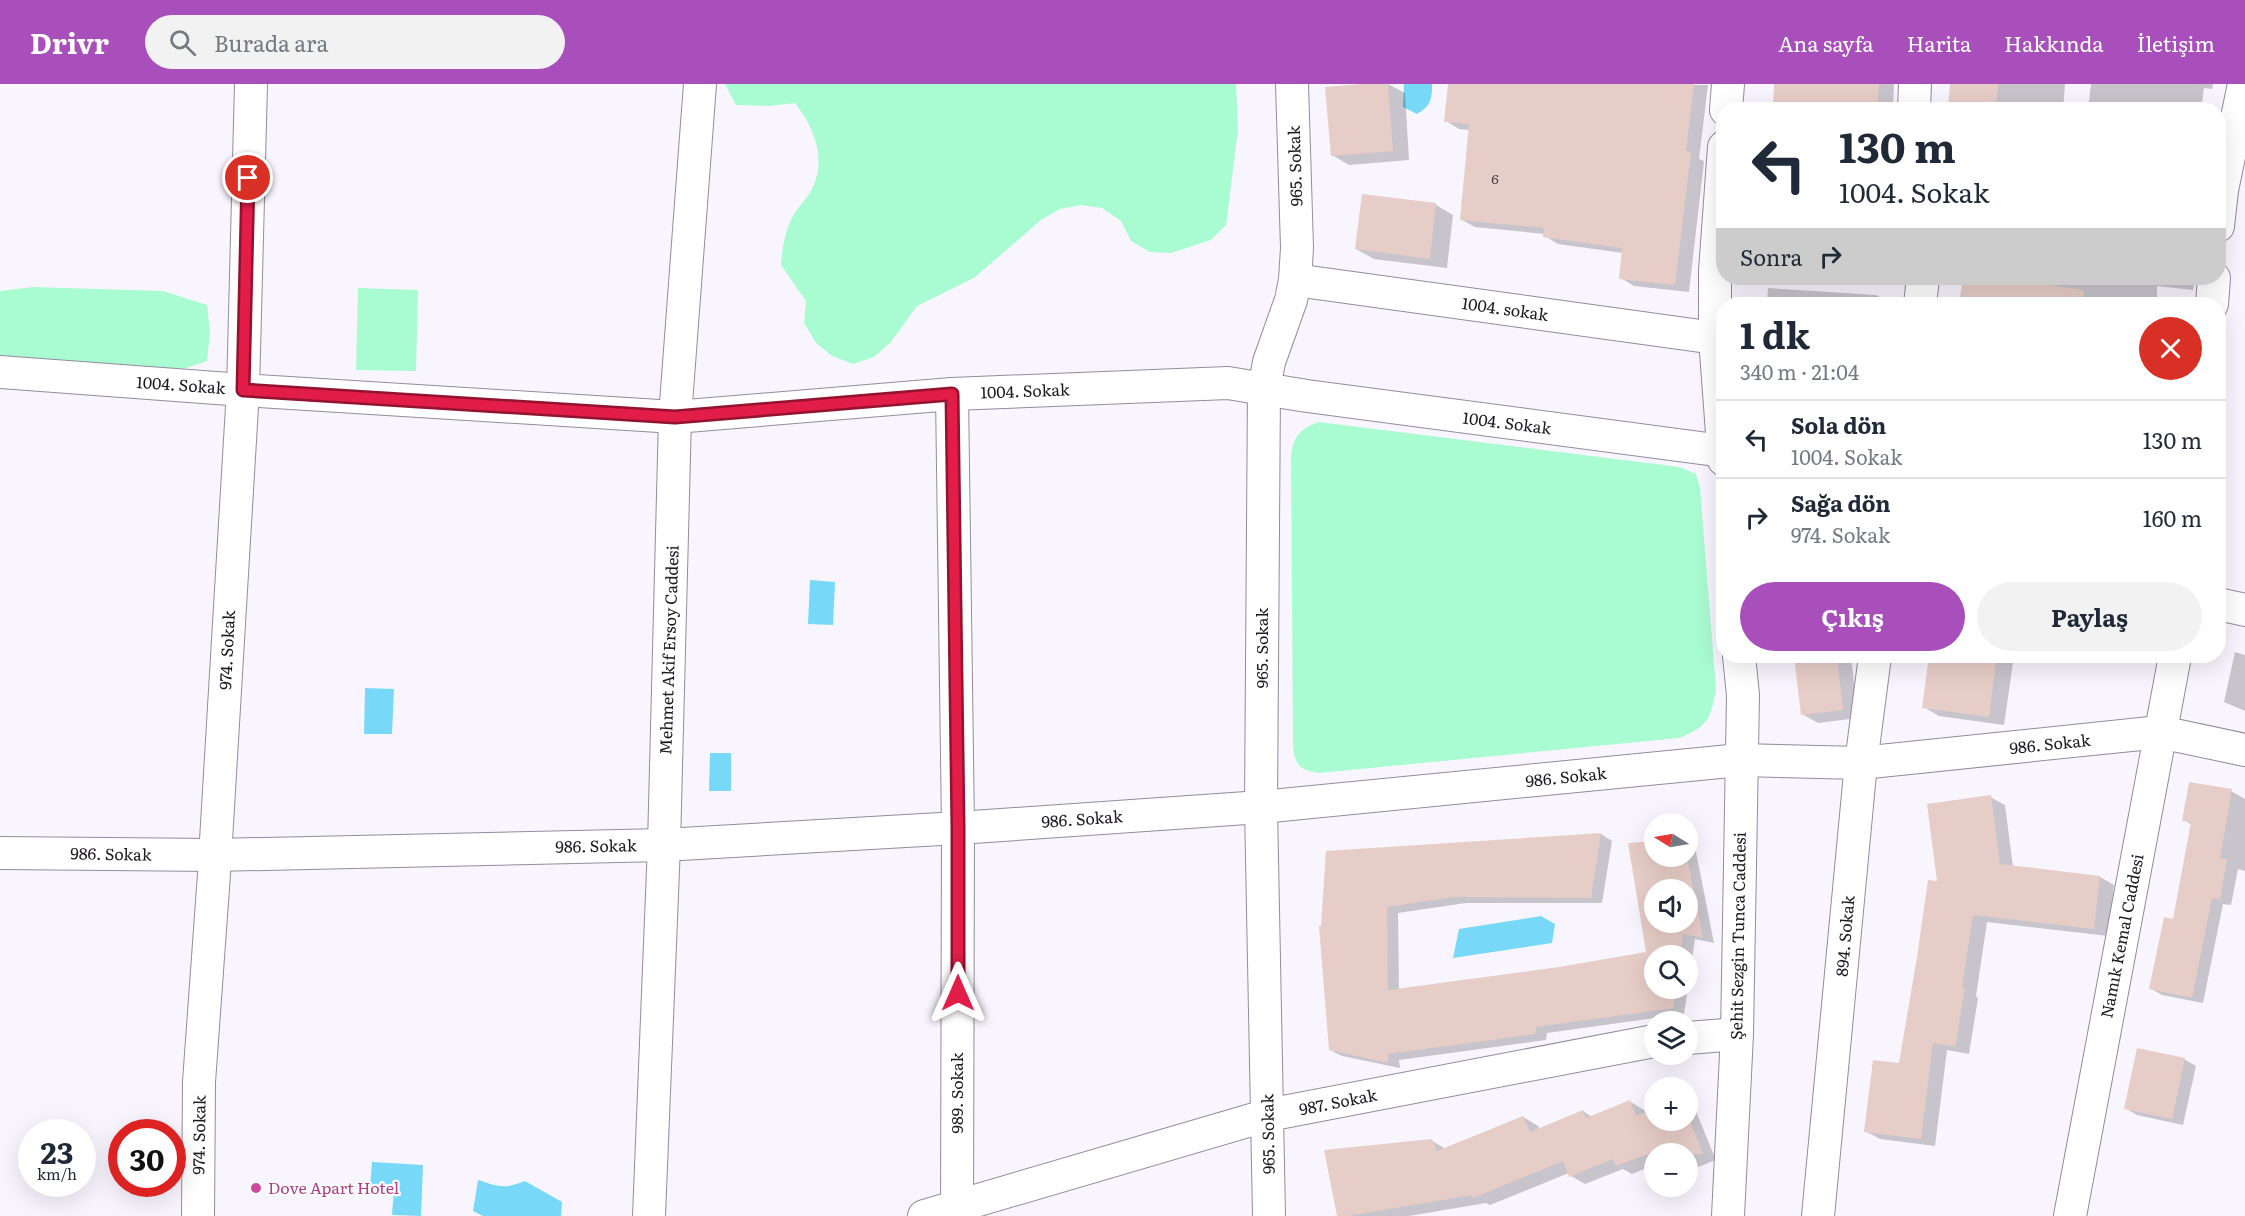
<!DOCTYPE html>
<html lang="tr">
<head>
<meta charset="utf-8">
<style>
	body { margin:0; font-family:Literata,serif; background:#f2f2f3; color:#1f2937; height:100vh; display:flex; flex-direction:column; font-size:22px; white-space:nowrap }
	* { box-sizing:border-box; margin:0 }
	p { font-size:20px; color:#747a83 }
	.icon { flex:none; width:33px; height:33px; fill:none; stroke:currentColor; stroke-width:2; stroke-linecap:round; stroke-linejoin:round }
	.map { position:relative; flex:1; overflow:hidden }
	.details { position:absolute; left:1716px; top:213px; width:510px; height:366px; display:flex; flex-direction:column; background:#fff; border-radius:24px; box-shadow:0 6px 24px #0002 }
	.details>* { flex:none }
	.top-card { position:absolute; left:1716px; top:18px; width:510px; height:183px; border-radius:24px; box-shadow:0 6px 24px #0002; background:#fff; color:#1f2937; overflow:hidden }
	.needle { width:39px; rotate:281deg }
	.buttons { position:absolute; left:1644px; top:729px; display:grid; gap:12px }
	.buttons a { display:grid; place-items:center; width:54px; height:54px; border-radius:50%; background:#fff; box-shadow:0 6px 24px #0002; font-size:30px }
	.speed { position:absolute; left:18px; top:1035px; display:flex; gap:12px; font-size:30px; font-weight:700; text-align:center }
	.speed>* { display:grid; place-content:center; width:78px; height:78px; border-radius:50%; background:#fff; box-shadow:0 6px 24px #0002; line-height:1 }
	.speed small { font-size:15px; font-weight:400 }
	.speed .limit { border:9px solid #d22; background:#fff; color:#111 }
	.pin { position:absolute; display:grid; place-items:center; width:51px; height:51px; color:#fff; margin:-26px; border:3px solid #fff; border-radius:50%; box-shadow:0 2px 6px #0007 }
	.me { position:absolute; width:66px; margin:-33px; rotate:0deg; stroke-linejoin:round; filter:drop-shadow(0 0 4px #0008) }
	.turn { display:flex; align-items:center; gap:21px; height:126px; padding:0 24px; font-size:27px }
	.turn .icon { width:78px; height:78px; stroke-width:2.5 }
	.turn b { display:block; font-size:42px; line-height:51px }
	.then { display:flex; align-items:center; height:57px; padding:0 24px; background:#0003; gap:12px; font-size:22px }
	.round { display:grid; place-items:center; flex:none; width:63px; height:63px; border-radius:32px; background:#f2f2f3 }
	.summary { display:flex; align-items:center; justify-content:space-between; height:102px; padding:0 24px }
	h1 { font-size:36px; font-weight:700; line-height:45px }
	.cta { display:flex; gap:12px; margin-top:auto; padding:12px 24px }
	.cta a { flex:1; height:69px; border-radius:36px; background:#a84fbb; color:#fff; font-size:24px; font-weight:700; line-height:69px; text-align:center }
	.cta a+a { background:#f2f2f3; color:#1f2937 }
	ul { padding:0; list-style:none }
	li { display:flex; align-items:center; gap:18px; height:78px; padding:0 24px; border-top:2px solid #e0e1e3 }
	li div { flex:1 }
	li b { display:block; font-size:22px }
	li em { font-style:normal }
	header { display:flex; align-items:center; gap:36px; box-sizing:border-box; height:84px; padding:0 30px; background:#a84fbb; color:#fff }
	header strong { font-size:28px }
	nav { display:flex; gap:33px; margin-inline-start:auto; font-size:21px }
	.search { width:420px; height:54px; background:#f2f2f3; display:flex; align-items:center; gap:15px; box-sizing:border-box; padding:0 21px; border-radius:33px; color:#747a83; font-size:22px }
	.map>svg:first-child { display:block }
	.green { fill:#a9fbd2 }
	.water { fill:#77d9f7 }
	.shadow { fill:#0003; fill-rule:evenodd }
	.building { fill:#e7cdc7; fill-rule:evenodd }
	.lines { fill:none; stroke-linecap:round; stroke-linejoin:round }
	.minor-casing { stroke:#938b9f; stroke-width:34 }
	.minor { stroke:#fff; stroke-width:32 }
	.route-casing { stroke:#92132f; stroke-width:15 }
	.route { stroke:#e11d48; stroke-width:10 }
	.hotel-dot { fill:#d1479c; stroke:#fff; stroke-width:2 }
	.labels { text-anchor:middle; stroke-width:4.5; stroke-linejoin:round; paint-order:stroke }
	.number-label { font-size:14px; fill:#4e454a }
	.street-label { font-size:16px; fill:#1b1820; stroke:#fff }
	.hotel-label { font-size:16px; fill:#b23c85; stroke:#fff; text-anchor:start }
</style>
</head>
<body>
<header>
<strong>Drivr</strong>
<div class="search"><svg class="icon" aria-label="search" viewBox="0 0 24 24"><circle cx="10" cy="10" r="6"/><path d="M15 15l6 6"/></svg>Burada ara</div>
<nav><a>Ana sayfa</a><a>Harita</a><a>Hakkında</a><a>İletişim</a></nav>
</header>
<div class="map">
<svg width="2245" height="1132" viewBox="0 0 2245 1132">
	<rect width="100%" height="100%" fill="#f9f5fe"/>
	<g class="green">
		<path d="M725,0H1236L1238,46L1226,141L1211,156L1171,169L1150,168L1131,157L1121,137L1102,124L1081,121L1060,125L1041,136L974,194L917,222L891,258L874,273L853,280L832,272L816,259L804,239L806,217L781,181C782,167 784,154 789,140C794,126 808,115 814,101C826,72 813,42 795,19L769,22L736,21Z"/>
		<polygon points="33,203 163,207 207,221 210,248 207,277 186,284 19,286 0,276 0,207"/>
		<polygon points="358,204 418,206 416,287 356,286"/>
		<path d="M1319,338L1680,383L1696,390L1700,404L1716,605C1711,634 1708,643 1679,654L1319,689C1301,686 1296,683 1293,664L1291,371C1294,351 1300,345 1319,338Z"/>
	</g>
	<g class="water">
		<path d="M1404,0H1432C1432,15 1431,22 1417,30L1403,23Z"/>
		<polygon points="810,496 835,498 833,541 808,540"/>
		<polygon points="365,604 394,605 392,650 364,650"/>
		<polygon points="710,669 731,669 731,707 709,707"/>
		<polygon points="1541,832 1555,840 1552,859 1453,874 1459,845"/>
		<polygon points="372,1078 423,1081 421,1132 392,1131 394,1104 370,1103"/>
		<path d="M478,1096C499,1103 505,1105 525,1097L562,1118L561,1132H483L473,1127Z"/>
	</g>
	<g class="shadow">
		<polygon points="1381,0 1388,0 1405,9 1409,76 1349,81 1332,71"/>
		<polygon points="1449,0 1708,1 1699,75 1704,77 1689,208 1634,202 1621,194 1623,169 1558,160 1545,152 1545,150 1475,143 1462,136 1470,46 1459,45 1446,37"/>
		<polygon points="1776,0 1894,0 1893,26 1774,25"/>
		<polygon points="1952,0 2065,0 2063,26 1950,26"/>
		<polygon points="2091,0 2213,0 2212,5 2204,4 2201,26 2088,26"/>
		<polygon points="1436,121 1453,131 1447,184 1374,175 1356,165"/>
		<polygon points="1965,194 2195,194 2193,206 2157,202 2157,220 1961,220"/>
		<polygon points="1768,204 1876,211 1893,220 1767,220"/>
		<polygon points="2235,568 2245,571 2245,627 2224,618"/>
		<polygon points="1795,572 1851,572 1858,634 1818,639 1802,630"/>
		<polygon points="1931,572 2014,572 2004,641 1939,632 1924,623"/>
		<polygon points="2231,707 2245,715 2245,787 2238,785 2231,821 2223,820 2203,919 2162,911 2150,904 2174,837 2192,741 2184,736"/>
		<polygon points="1990,713 2005,721 2013,783 2100,793 2114,801 2108,852 1987,838 1976,912 1978,914 1969,970 1947,966 1935,1062 1880,1055 1865,1047 1900,981 1939,799"/>
		<path d="M1601,750L1612,757L1602,819H1466L1398,829L1399,906L1559,885L1648,869L1629,760L1654,758V772H1688V758L1695,763L1714,859L1695,855L1684,930L1547,949L1546,956L1399,976L1400,984L1342,972L1330,966L1323,844L1327,769ZM1654,806H1688V838H1654ZM1654,872H1688V904H1654Z"/>
		<polygon points="2184,975 2196,982 2183,1041 2137,1031 2125,1024"/>
		<polygon points="1629,1017 1644,1026 1646,1030 1654,1027 1654,1036 1688,1036 1688,1020 1695,1025 1716,1076 1688,1087 1688,1070 1654,1070 1654,1081 1632,1090 1623,1085 1585,1100 1571,1092 1569,1089 1490,1121 1486,1119 1409,1132 1338,1132 1432,1057 1446,1065 1523,1033 1538,1042 1540,1045 1583,1027 1592,1033"/>
	</g>
	<g class="building">
		<polygon points="1361,0 1388,0 1393,67 1331,72 1325,3"/>
		<polygon points="1448,0 1694,0 1686,67 1691,68 1675,201 1619,195 1622,164 1543,153 1544,144 1460,136 1469,40 1444,38"/>
		<polygon points="1774,0 1879,0 1877,26 1773,26"/>
		<polygon points="1950,0 1998,0 1996,26 1948,26"/>
		<polygon points="1362,110 1436,119 1430,175 1355,165"/>
		<polygon points="1963,194 1998,194 2084,206 2083,220 1959,220"/>
		<polygon points="1794,572 1837,572 1843,626 1801,631"/>
		<polygon points="1929,572 1952,572 1996,578 1989,633 1922,624"/>
		<polygon points="2189,698 2232,705 2220,774 2227,775 2220,816 2212,814 2192,914 2149,905 2164,833 2173,835 2191,738 2182,737"/>
		<polygon points="1991,711 2000,780 2100,792 2094,845 1973,831 1962,904 1965,904 1955,963 1933,959 1921,1055 1864,1048 1873,976 1899,979 1917,873 1928,796 1937,797 1927,720"/>
		<path d="M1601,749L1591,814L1454,813L1387,823L1388,906L1559,883L1646,868L1628,759L1654,757V772H1687L1703,854L1683,850L1680,872H1654V904H1676L1673,924L1536,943L1535,950L1388,970V979L1329,966L1319,842H1321L1326,767ZM1654,806H1688V838H1654Z"/>
		<polygon points="2137,964 2185,974 2172,1035 2124,1025"/>
		<polygon points="1630,1016 1636,1032 1654,1025 1654,1036 1688,1036 1688,1032 1703,1070 1648,1070 1616,1082 1613,1075 1569,1093 1563,1077 1473,1114 1472,1111 1347,1132 1337,1132 1324,1066 1432,1055 1437,1067 1523,1032 1530,1048 1583,1026 1586,1034"/>
	</g>
	<g class="lines">
		<g class="minor-casing">
			<g id="minor">
				<polyline points="1726,26 1728,0"/>
				<polyline points="1914,26 1915,0"/>
				<polyline points="1724,63 1715,187 1715,254 1724,376"/>
				<polyline points="2218,142 2222,106 2244,0"/>
				<polyline points="1295,196 1715,254"/>
				<polyline points="1920,220 1923,194"/>
				<polyline points="2212,220 2214,194"/>
				<polyline points="0,288 243,306 675,333 952,310 1228,299 1307,312 1723,367"/>
				<polyline points="952,310 958,744 957,1132"/>
				<polyline points="2218,520 2245,526"/>
				<polyline points="0,769 215,771 664,761 958,744 1261,723 1740,676 1861,679 2160,648 2245,666"/>
				<polyline points="1688,954 1737,950"/>
				<polyline points="198,1132 199,998 214,790 243,306 251,0"/>
				<polyline points="649,1132 664,761 675,333 700,0"/>
				<polyline points="924,1132 1268,1031 1654,957"/>
				<polyline points="1269,1132 1261,723 1264,304 1269,278 1291,216 1295,196 1297,164 1292,0"/>
				<polyline points="1728,1132 1737,950 1743,611 1739,572"/>
				<polyline points="1818,1132 1861,679 1875,572"/>
				<polyline points="2070,1132 2175,572"/>
			</g>
		</g>
		<use href="#minor" class="minor"/>
	</g>
	<g class="lines">
		<g class="route-casing">
			<polyline id="route" points="248,94 243,306 675,333 952,310 958,744 958,909"/>
		</g>
		<use href="#route" class="route"/>
	</g>
	<circle class="hotel-dot" cx="256" cy="1104" r="6"/>
	<g class="labels">
		<g class="number-label">
			<text x="1495" y="100">6</text>
		</g>
		<g class="street-label">
			<text transform="translate(1295 82) rotate(-92)" y="6">965. Sokak</text>
			<text transform="translate(1505 225) rotate(8)" y="6">1004. sokak</text>
			<text transform="translate(181 301) rotate(4)" y="6">1004. Sokak</text>
			<text transform="translate(1025 307) rotate(-2)" y="6">1004. Sokak</text>
			<text transform="translate(1507 339) rotate(7)" y="6">1004. Sokak</text>
			<text transform="translate(1262 564) rotate(-90)" y="6">965. Sokak</text>
			<text transform="translate(227 566) rotate(-87)" y="6">974. Sokak</text>
			<text transform="translate(669 566) rotate(-88)" y="6">Mehmet Akif Ersoy Caddesi</text>
			<text transform="translate(2050 660) rotate(-6)" y="6">986. Sokak</text>
			<text transform="translate(1566 693) rotate(-6)" y="6">986. Sokak</text>
			<text transform="translate(1082 735) rotate(-4)" y="6">986. Sokak</text>
			<text transform="translate(596 762) rotate(-1)" y="6">986. Sokak</text>
			<text transform="translate(111 770) rotate(1)" y="6">986. Sokak</text>
			<text transform="translate(1738 852) rotate(-89)" y="6">Şehit Sezgin Tunca Caddesi</text>
			<text transform="translate(1845 852) rotate(-85)" y="6">894. Sokak</text>
			<text transform="translate(2122 852) rotate(-79)" y="6">Namık Kemal Caddesi</text>
			<text transform="translate(957 1009) rotate(-90)" y="6">989. Sokak</text>
			<text transform="translate(1338 1018) rotate(-11)" y="6">987. Sokak</text>
			<text transform="translate(1268 1050) rotate(-91)" y="6">965. Sokak</text>
			<text transform="translate(199 1051) rotate(-89)" y="6">974. Sokak</text>
		</g>
		<g class="hotel-label">
			<text x="268" y="1110">Dove Apart Hotel</text>
		</g>
	</g>
</svg>
<div class="buttons">
<a><svg class="needle" viewBox="-14 -14 28 28"><path d="M0-13l5 13h-10z" fill="#e53935"/><path d="M0 13l5-13h-10z" fill="#747a83"/></svg></a>
<a><svg class="icon" aria-label="sound" viewBox="0 0 24 24"><path d="M4 9h4l5-4v14l-5-4H4zM17 9q2 3 0 6"/></svg></a>
<a><svg class="icon" aria-label="search" viewBox="0 0 24 24"><circle cx="10" cy="10" r="6"/><path d="M15 15l6 6"/></svg></a>
<a><svg class="icon" aria-label="layers" viewBox="0 0 24 24"><path d="M12 4l9 5-9 5-9-5zM3 14l9 5 9-5"/></svg></a>
<a>+</a>
<a>−</a>
</div>
<div class="speed"><div>23<small>km/h</small></div><div class="limit">30</div></div>
<div class="pin" style="left:248px;top:94px;background:#d93025"><svg class="icon" aria-label="arrive" viewBox="0 0 24 24"><path d="M6 21V4h12l-3 4 3 4H6"/></svg></div>
<svg class="me" style="left:958px;top:909px" viewBox="-20 -20 40 40"><path d="M0-17L14 15 0 8-14 15z" fill="#e11d48" stroke="#fff" stroke-width="4"/></svg>
<div class="top-card">
<div class="turn"><svg class="icon" aria-label="left" viewBox="0 0 24 24"><path d="M17 20v-9H6M10 6l-5 5 5 5"/></svg><div><b>130 m</b>1004. Sokak</div></div>
<div class="then">Sonra<svg class="icon" aria-label="right" viewBox="0 0 24 24"><path d="M7 20v-9h11M14 6l5 5-5 5"/></svg></div>
</div>
<section class="details">
<div class="summary"><div><h1>1 dk</h1><p>340 m · 21:04</p></div><a class="round" style="background:#d93025;color:#fff"><svg class="icon" aria-label="close" viewBox="0 0 24 24"><path d="M6 6l12 12M18 6L6 18"/></svg></a></div>
<ul>
<li><svg class="icon" aria-label="left" viewBox="0 0 24 24"><path d="M17 20v-9H6M10 6l-5 5 5 5"/></svg><div><b>Sola dön</b><p>1004. Sokak</p></div><em>130 m</em></li>
<li><svg class="icon" aria-label="right" viewBox="0 0 24 24"><path d="M7 20v-9h11M14 6l5 5-5 5"/></svg><div><b>Sağa dön</b><p>974. Sokak</p></div><em>160 m</em></li>
</ul>
<div class="cta"><a>Çıkış</a><a>Paylaş</a></div>
</section>
</div>
</body>
</html>
